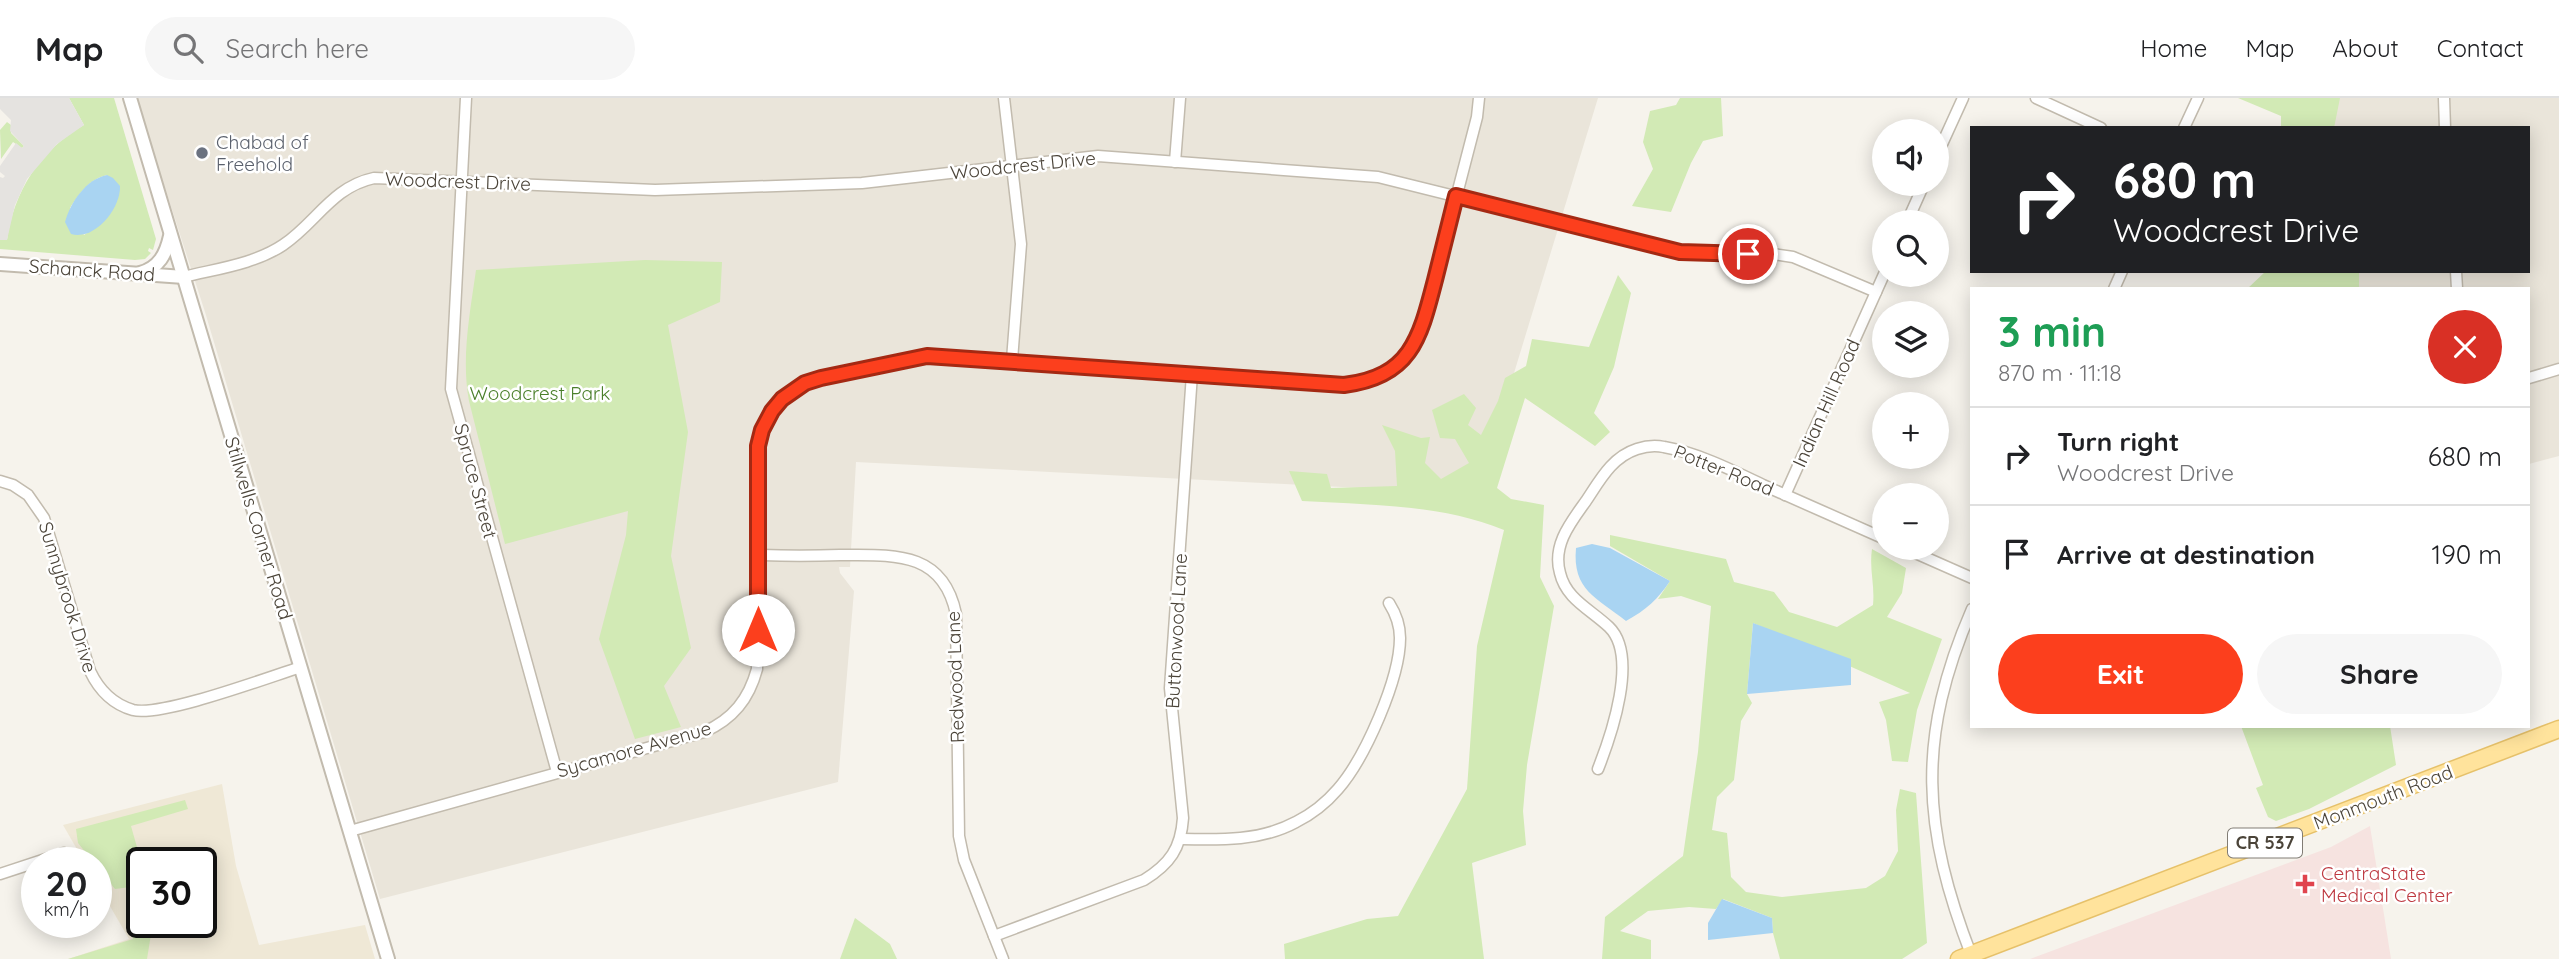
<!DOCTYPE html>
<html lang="en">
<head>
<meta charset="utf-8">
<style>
	body { margin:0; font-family:Quicksand,sans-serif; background:#f6f6f6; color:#202124; height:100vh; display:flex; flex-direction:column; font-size:26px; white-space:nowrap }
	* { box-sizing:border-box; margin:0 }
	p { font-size:23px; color:#757577 }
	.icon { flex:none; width:38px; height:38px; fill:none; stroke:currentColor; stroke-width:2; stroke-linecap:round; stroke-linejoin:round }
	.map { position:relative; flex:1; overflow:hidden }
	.sheet { position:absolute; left:1970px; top:189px; width:560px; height:441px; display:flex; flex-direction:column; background:#fff; border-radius:0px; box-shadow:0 4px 18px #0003 }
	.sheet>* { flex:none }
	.guide { position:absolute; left:1970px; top:28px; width:560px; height:147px; border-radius:0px; box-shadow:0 4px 18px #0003; background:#202124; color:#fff; overflow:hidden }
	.fabs { position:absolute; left:1872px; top:21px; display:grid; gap:14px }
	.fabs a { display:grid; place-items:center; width:77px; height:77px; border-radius:50%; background:#fff; box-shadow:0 4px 18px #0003; font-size:35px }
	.speed { position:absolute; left:21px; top:749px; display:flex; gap:14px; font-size:35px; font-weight:700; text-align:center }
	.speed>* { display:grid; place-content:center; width:91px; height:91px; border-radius:50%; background:#fff; box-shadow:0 4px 18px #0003; line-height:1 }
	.speed small { font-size:18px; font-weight:400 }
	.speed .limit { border:4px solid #111; border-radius:10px; background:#fff; color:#111 }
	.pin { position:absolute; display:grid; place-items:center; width:60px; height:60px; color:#fff; margin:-30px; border:4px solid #fff; border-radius:50%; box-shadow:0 2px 7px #0007 }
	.me { position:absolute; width:77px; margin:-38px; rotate:0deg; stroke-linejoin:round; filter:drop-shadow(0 0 5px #0008) }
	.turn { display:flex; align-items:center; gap:24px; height:147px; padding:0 28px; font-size:32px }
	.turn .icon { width:91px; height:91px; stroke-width:2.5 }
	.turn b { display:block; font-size:49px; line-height:60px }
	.round { display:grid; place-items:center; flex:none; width:74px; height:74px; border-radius:37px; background:#f6f6f6 }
	.overview { display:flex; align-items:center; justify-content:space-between; height:119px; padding:0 28px }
	h1 { font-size:42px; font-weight:700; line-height:52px; color:#1e9e55 }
	.action { display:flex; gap:14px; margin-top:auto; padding:14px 28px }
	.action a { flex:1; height:80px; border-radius:42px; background:#fc3f1d; color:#fff; font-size:28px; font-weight:700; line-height:80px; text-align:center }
	.action a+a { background:#f6f6f6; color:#202124 }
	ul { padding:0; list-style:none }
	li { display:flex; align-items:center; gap:21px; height:98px; padding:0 28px; border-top:2px solid #e0e0e0 }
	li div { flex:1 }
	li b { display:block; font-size:26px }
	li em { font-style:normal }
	header { display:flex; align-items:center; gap:42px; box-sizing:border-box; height:98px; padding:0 35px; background:#fff; border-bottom:2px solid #e0e0e0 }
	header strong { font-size:33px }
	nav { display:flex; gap:38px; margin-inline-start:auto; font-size:24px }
	.search { width:490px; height:63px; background:#f6f6f6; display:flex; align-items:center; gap:18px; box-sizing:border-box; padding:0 24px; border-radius:38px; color:#757577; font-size:26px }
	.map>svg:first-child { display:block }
	.residential { fill:#eae5da }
	.education { fill:#efe8d6; fill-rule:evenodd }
	.medical { fill:#f6e3e0 }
	.green { fill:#d2eab5; fill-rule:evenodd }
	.parking { fill:#e5e3e0 }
	.water { fill:#a9d4f2 }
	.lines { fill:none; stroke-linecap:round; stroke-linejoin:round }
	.minor-casing { stroke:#c2bbae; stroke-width:13 }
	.tertiary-casing { stroke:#c2bbae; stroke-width:16 }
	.primary-casing { stroke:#e6c16a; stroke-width:19 }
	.minor { stroke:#fff; stroke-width:10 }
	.tertiary { stroke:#fff; stroke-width:12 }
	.primary { stroke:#ffe39c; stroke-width:16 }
	.route-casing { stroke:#a42913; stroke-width:18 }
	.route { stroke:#fc3f1d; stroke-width:12 }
	.worship-dot { fill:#6b7280; stroke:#fff; stroke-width:2.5 }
	.health-dot { fill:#e0444e; stroke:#fff; stroke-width:2.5 }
	.labels { text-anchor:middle; stroke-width:5; stroke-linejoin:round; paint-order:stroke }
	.shield { fill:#fff; stroke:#817c74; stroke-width:2 }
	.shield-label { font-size:18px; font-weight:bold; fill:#4b4439 }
	.worship-label { font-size:19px; fill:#5b616d; stroke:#fff; text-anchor:start }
	.street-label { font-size:19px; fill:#4b4439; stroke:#fff }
	.park-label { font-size:19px; fill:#4a7f2a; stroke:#fff }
	.health-label { font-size:19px; fill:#be3a42; stroke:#fff; text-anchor:start }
</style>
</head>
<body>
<header>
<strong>Map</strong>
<div class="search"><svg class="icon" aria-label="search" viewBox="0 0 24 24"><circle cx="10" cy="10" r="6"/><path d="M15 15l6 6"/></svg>Search here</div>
<nav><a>Home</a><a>Map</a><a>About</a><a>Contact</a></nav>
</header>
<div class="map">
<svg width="2559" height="861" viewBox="0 0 2559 861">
	<rect width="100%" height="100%" fill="#f6f3ec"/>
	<g class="residential">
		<polygon points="136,0 1598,0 1477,396 856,364 850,469 839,469 840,475 854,493 838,684 380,801 205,214"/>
		<polygon points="2316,0 2559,0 2559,358 2529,366 2529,191 2322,191 2319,173 2529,173 2529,30 2315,30"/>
	</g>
	<path class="education" d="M222,686L236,768L259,847L365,827L375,861H68L129,841L96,784V765H85L63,727ZM142,765H201V824H142Z"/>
	<polygon class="medical" points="2370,728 2391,861 2030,861 2331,749"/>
	<g class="green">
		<path d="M69,0H114L156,141L153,152L149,150L148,153L151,155L145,161L135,162L0,151V142H7C14,93 40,52 84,27ZM107,77L112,113L101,125L84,137L70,110C79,96 89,81 107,77Z"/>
		<polygon points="1680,0 1721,0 1723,38 1703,43 1691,65 1671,114 1632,108 1653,71 1643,44 1650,13 1676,7"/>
		<polygon points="2238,0 2340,0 2334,30 2281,30 2281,18"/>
		<polygon points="7,24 11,27 11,35 24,48 22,50 13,44 1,61 0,32"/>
		<path d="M645,162L722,164L720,204L668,227L688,334L671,458L691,550L664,588L681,629L635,641L599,541L626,437L628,413L505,446L469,303C461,260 470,215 476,172Z"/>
		<polygon points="2266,173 2359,173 2359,191 2247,191"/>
		<path d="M1618,177L1631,195L1614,269L1594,315L1610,334L1595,348L1525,300L1497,390L1511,401L1544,407L1540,479L1554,508L1527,667L1523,713L1526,747L1472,765L1484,861H1285L1284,846L1367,821L1398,818L1467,691L1477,548L1504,432C1441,406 1369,407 1302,403L1289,373L1327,376L1331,390L1397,388L1395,353L1382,327L1421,340L1430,339L1425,365L1441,381L1469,365L1455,341L1440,340L1432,312L1464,296L1476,310L1468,327L1481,337L1498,303L1505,280L1526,268L1532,241L1589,249Z"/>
		<path d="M1610,437L1726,461L1734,484L1774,494L1789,514L1837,529L1873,507C1875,487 1869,471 1872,451L1906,470L1902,495L1887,519L1942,541L1917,612L1908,664L1892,663L1886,622L1879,604L1910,595L1753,525L1747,596L1752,605L1741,623L1734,682L1717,699L1712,732L1727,735L1731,779L1746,794L1782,799L1866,790L1885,778L1898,753L1896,712L1900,691L1916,695L1927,845L1902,861H1780L1773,835L1772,820L1723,801L1716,811L1689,809L1648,813L1620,833L1651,842V861H1602L1605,819L1683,758L1698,654L1711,508L1681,498L1658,501L1670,483L1610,448Z"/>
		<polygon points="2241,628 2390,628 2396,667 2309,711 2276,723 2268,719 2256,690 2263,687"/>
		<polygon points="185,702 188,711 131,728 142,767 142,824 153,824 147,861 68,861 133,841 128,818 141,799 138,788 115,791 78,745 76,731"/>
		<polygon points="855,820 890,846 897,861 840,861"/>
	</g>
	<polygon class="parking" points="0,0 69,0 84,27 57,46 27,81 15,107 7,142 0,142 0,79 3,80 5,78 0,74 0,68 16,45 22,50 24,48 10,33 11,22 0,11"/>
	<g class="water">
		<path d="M107,77L113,80L120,88C121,110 95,143 71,136L65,124C70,105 86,81 107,77Z"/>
		<path d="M1592,446L1610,450L1670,483C1658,501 1646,512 1626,523C1597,500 1572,492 1576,450Z"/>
		<polygon points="1753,525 1851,561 1851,587 1747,596"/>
		<polygon points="1722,801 1772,820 1773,835 1708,842 1708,825"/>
	</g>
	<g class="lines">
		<g class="minor-casing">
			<g id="minor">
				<polyline points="466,0 451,291 557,674"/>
				<polyline points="1004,0 1021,146 1012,262"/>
				<polyline points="2036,0 2101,30"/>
				<polyline points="2444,0 2445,30"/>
				<polyline points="2184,30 2198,0"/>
				<polyline points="1937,57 1963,0"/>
				<polyline points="1175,64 1180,0"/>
				<polyline points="1907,124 1924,86"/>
				<polyline points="2456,173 2457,191"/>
				<path d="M184,179C215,171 255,166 283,147C316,125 332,89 374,80L655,92L862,85L1098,58L1378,79L1680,154L1773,156L1793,159L1876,194"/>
				<polyline points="2114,191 2122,173"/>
				<polyline points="2529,280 2559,271"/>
				<path d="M0,383L13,387L28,397L44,420L90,573C99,592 112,606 133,612C162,619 266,580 301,569"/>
				<polyline points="1785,397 1885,174"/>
				<polyline points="1904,450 1972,480"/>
				<path d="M759,457C786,458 813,458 840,457C892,457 943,452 956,516L959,738L964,762L1003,861"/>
				<path d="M1598,671C1611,638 1639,558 1609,529C1590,511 1566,501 1560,475C1552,447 1571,424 1586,403C1600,382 1612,359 1637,351C1646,348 1655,347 1664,349C1698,355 1732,372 1763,387C1804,405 1844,423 1885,441"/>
				<path d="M350,733L704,634C733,621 749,601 757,571L758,348C766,314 786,290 821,280L934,257L1344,287C1380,283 1405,268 1421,235L1477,19L1479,0"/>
				<path d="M1182,741C1221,742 1261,743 1296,724C1312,716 1326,705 1338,691C1365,660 1400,581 1400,540C1400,527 1396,516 1389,505"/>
				<polyline points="0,776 64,755"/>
				<path d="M994,838L1144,782C1170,766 1181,750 1183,720L1170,590L1192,276"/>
				<path d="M1972,859C1922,730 1916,640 1972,511"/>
			</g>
		</g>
		<g class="tertiary-casing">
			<g id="tertiary">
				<polyline points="130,0 388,861"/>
				<polyline points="0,166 184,179"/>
				<path d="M140,175C159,170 166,156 170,138"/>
			</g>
		</g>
		<g class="primary-casing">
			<polyline id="primary" points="1959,861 2559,631"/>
		</g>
		<use href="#minor" class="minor"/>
		<use href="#tertiary" class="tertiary"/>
		<use href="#primary" class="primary"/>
	</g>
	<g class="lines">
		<g class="route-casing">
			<path id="route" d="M758,532V348L762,332L772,313L782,301L805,285L821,280L927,258L1344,287C1411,279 1420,240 1435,182C1442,154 1449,126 1456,98L1680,154L1748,156"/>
		</g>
		<use href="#route" class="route"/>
	</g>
	<circle class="worship-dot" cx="202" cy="55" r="7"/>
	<path class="health-dot" d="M2301.5 775.5h7v7h7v7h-7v7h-7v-7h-7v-7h7z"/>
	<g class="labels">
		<rect class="shield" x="2228" y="730.5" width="74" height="29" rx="5"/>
		<g class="shield-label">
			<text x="2265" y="751">CR 537</text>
		</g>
		<g class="worship-label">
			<text x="216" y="51">Chabad of<tspan x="216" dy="22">Freehold</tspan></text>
		</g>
		<g class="street-label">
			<text transform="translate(1023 67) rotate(-6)" y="7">Woodcrest Drive</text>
			<text transform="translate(458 83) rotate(2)" y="7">Woodcrest Drive</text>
			<text transform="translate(92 172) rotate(4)" y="7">Schanck Road</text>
			<text transform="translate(1826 305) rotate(-66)" y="7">Indian Hill Road</text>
			<text transform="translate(1724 372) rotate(22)" y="7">Potter Road</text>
			<text transform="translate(476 383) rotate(75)" y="7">Spruce Street</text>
			<text transform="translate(259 430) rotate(73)" y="7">Stillwells Corner Road</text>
			<text transform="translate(68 499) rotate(73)" y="7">Sunnybrook Drive</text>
			<text transform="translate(1176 533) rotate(-87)" y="7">Buttonwood Lane</text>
			<text transform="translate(955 579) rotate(-92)" y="7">Redwood Lane</text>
			<text transform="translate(634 651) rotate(-16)" y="7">Sycamore Avenue</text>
			<text transform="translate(2383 699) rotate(-21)" y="7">Monmouth Road</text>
		</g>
		<g class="park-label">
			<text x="540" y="302">Woodcrest Park</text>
		</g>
		<g class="health-label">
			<text x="2321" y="782">CentraState<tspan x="2321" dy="22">Medical Center</tspan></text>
		</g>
	</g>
</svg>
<div class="fabs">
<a><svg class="icon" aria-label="sound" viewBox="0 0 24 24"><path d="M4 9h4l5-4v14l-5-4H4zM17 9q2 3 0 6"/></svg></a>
<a><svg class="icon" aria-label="search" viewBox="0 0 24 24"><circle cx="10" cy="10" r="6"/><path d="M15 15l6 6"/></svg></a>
<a><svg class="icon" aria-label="layers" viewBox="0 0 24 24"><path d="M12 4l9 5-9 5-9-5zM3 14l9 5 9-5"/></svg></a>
<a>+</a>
<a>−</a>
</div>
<div class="speed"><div>20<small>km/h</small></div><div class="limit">30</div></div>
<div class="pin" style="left:1748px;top:156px;background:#d93025"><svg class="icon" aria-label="arrive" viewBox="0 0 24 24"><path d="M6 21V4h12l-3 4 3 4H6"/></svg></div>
<svg class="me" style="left:758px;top:532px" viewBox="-20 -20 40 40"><circle r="19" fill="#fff"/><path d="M0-13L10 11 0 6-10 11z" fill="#fc3f1d"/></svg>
<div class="guide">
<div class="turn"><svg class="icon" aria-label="right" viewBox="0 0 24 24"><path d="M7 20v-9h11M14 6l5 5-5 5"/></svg><div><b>680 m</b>Woodcrest Drive</div></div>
</div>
<section class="sheet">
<div class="overview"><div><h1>3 min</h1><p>870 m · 11:18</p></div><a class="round" style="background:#d93025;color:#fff"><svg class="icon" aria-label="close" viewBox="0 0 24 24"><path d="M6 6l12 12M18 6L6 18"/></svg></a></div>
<ul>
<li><svg class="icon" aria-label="right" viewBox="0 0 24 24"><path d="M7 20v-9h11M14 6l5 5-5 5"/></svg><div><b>Turn right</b><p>Woodcrest Drive</p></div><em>680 m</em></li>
<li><svg class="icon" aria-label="arrive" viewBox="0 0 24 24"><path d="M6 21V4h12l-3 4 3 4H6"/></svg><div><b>Arrive at destination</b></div><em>190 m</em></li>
</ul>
<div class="action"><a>Exit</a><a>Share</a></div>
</section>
</div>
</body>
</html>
